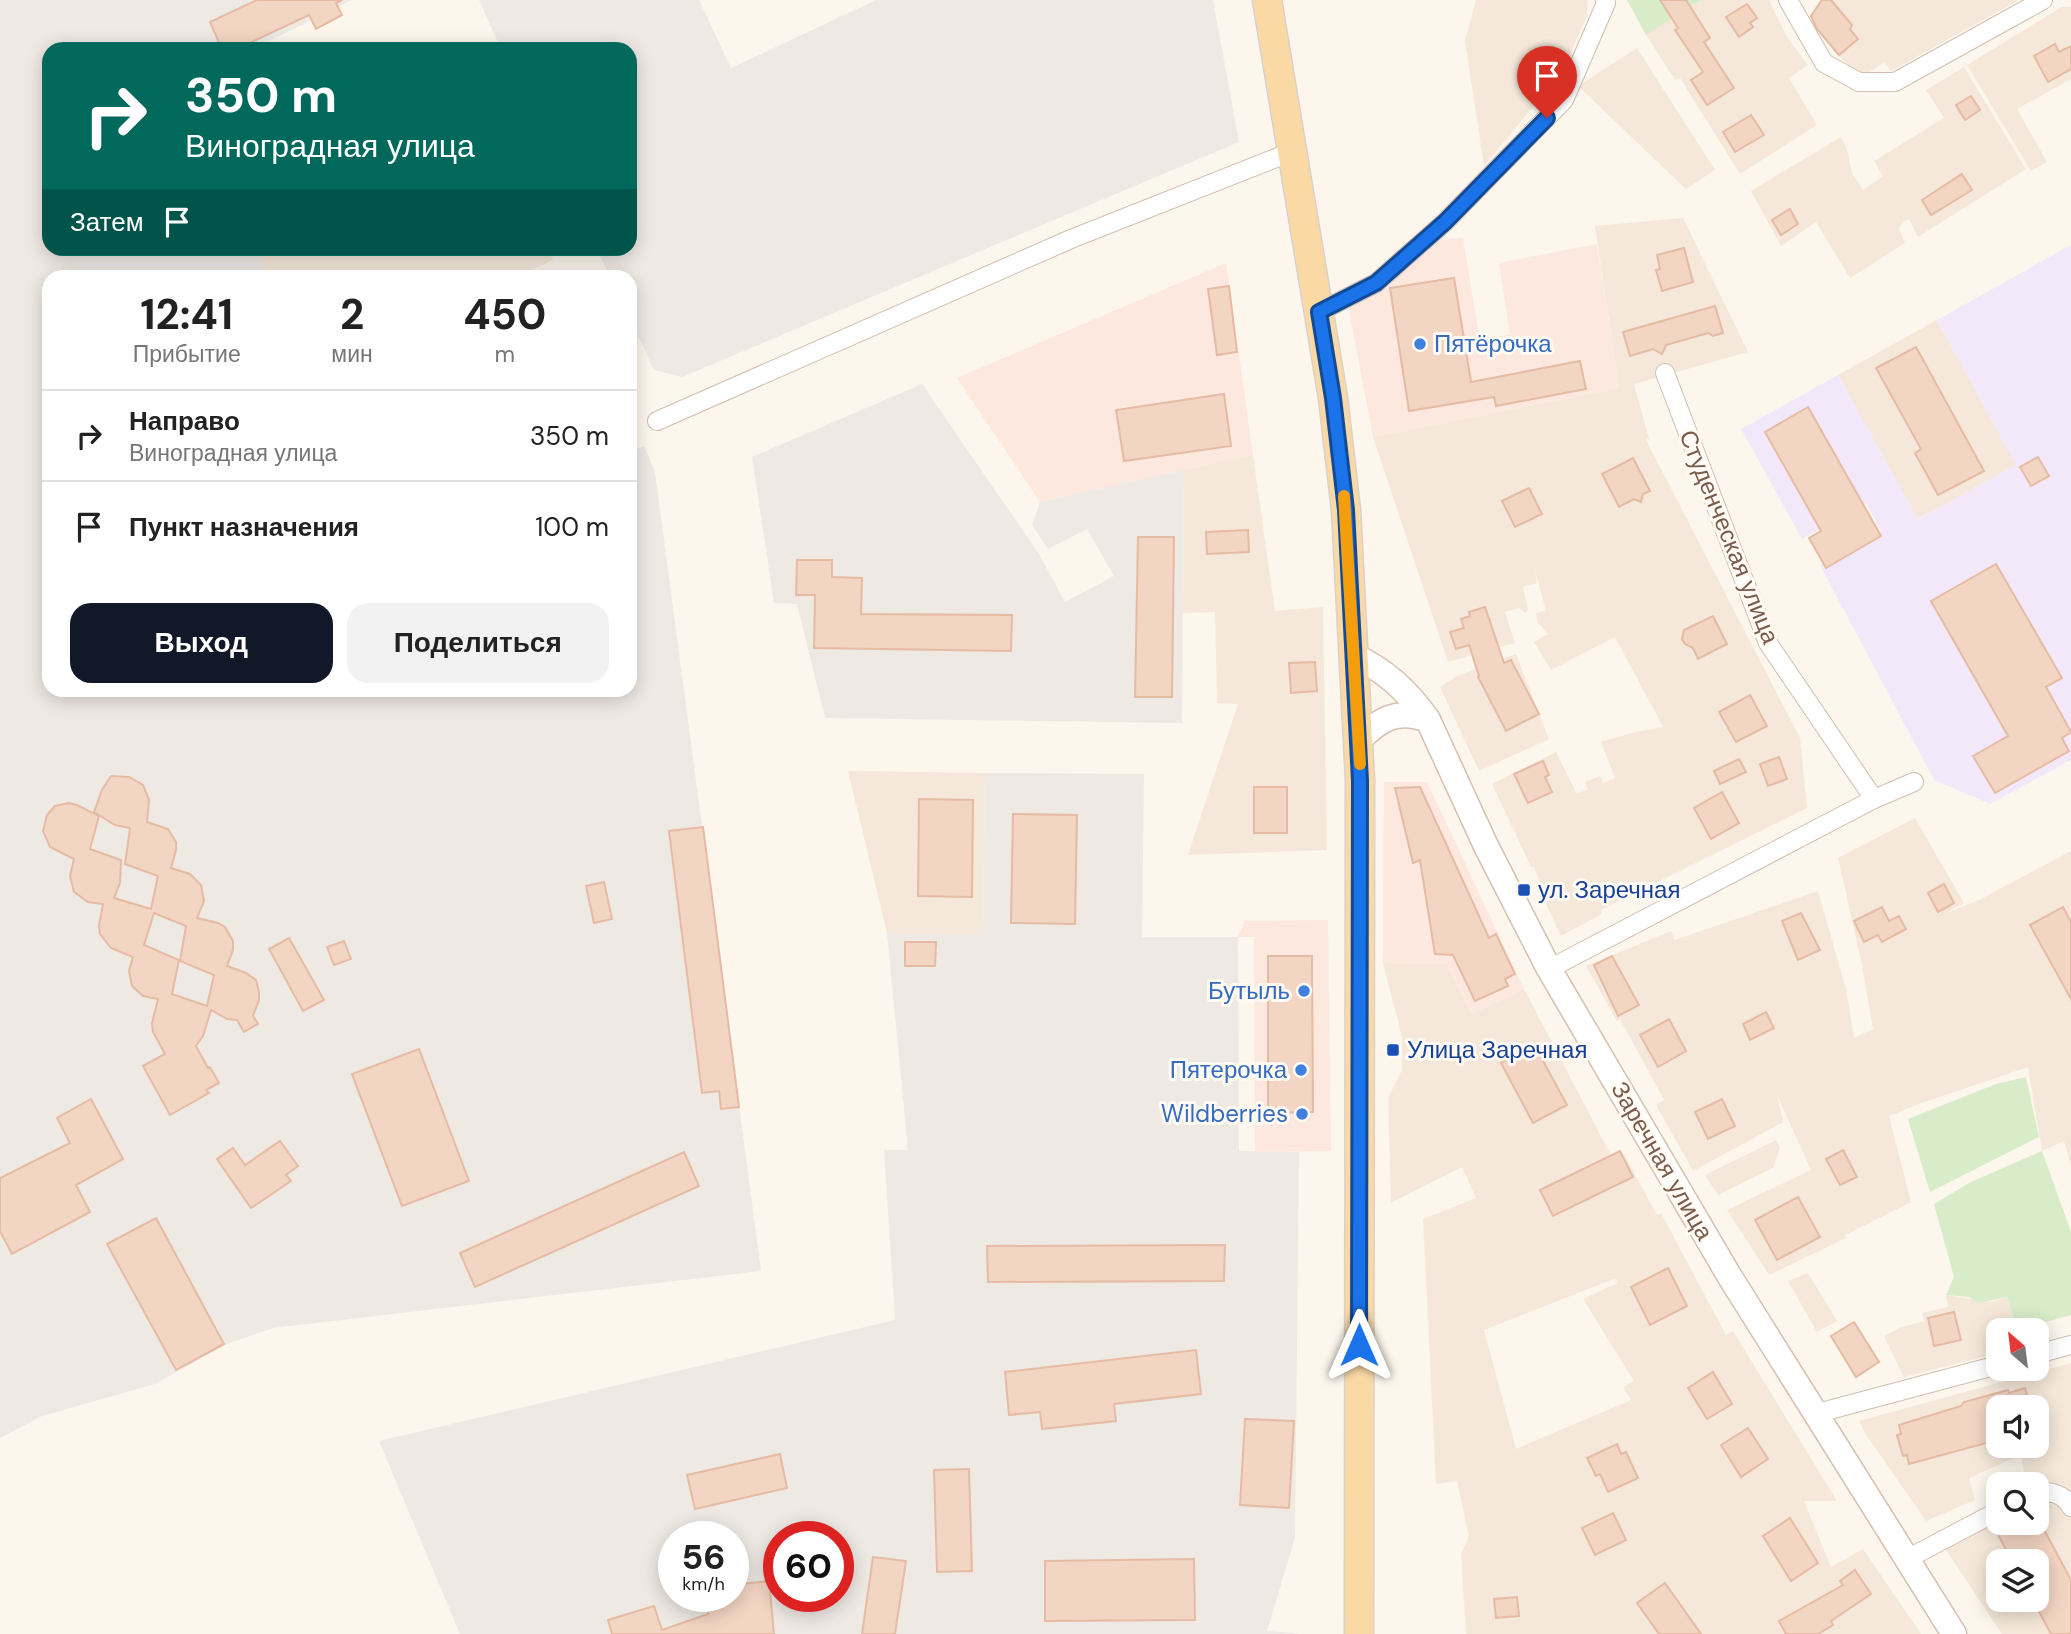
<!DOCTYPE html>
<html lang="ru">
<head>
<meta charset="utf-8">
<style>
	body { margin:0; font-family:"DM Sans",sans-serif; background:#f2f2f2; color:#222; height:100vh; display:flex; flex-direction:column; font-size:26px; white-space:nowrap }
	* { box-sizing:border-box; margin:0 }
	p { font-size:23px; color:#767676 }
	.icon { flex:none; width:38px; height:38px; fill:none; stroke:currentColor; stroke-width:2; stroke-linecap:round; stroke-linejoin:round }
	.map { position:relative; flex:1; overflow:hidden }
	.side { position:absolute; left:42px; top:270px; width:595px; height:427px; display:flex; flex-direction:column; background:#fff; border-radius:21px; box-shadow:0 4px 18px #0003 }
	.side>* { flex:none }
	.hud { position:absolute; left:42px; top:42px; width:595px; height:214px; border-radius:21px; box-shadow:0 4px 18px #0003; background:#00695c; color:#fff; overflow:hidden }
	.needle { width:46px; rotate:332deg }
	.fabs { position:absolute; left:1986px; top:1318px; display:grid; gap:14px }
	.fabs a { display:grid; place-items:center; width:63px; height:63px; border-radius:14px; background:#fff; box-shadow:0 4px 18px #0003; font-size:35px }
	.speed { position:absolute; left:658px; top:1521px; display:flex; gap:14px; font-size:35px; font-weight:700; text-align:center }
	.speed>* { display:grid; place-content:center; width:91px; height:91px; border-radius:50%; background:#fff; box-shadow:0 4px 18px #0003; line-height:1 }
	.speed small { font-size:18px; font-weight:400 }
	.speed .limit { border:10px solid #d22; background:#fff; color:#111 }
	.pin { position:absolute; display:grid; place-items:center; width:60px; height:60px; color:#fff; margin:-72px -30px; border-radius:50% 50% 50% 0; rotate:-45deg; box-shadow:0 0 7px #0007 }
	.pin .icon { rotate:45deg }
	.me { position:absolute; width:77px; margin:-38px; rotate:0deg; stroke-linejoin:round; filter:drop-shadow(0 0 5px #0008) }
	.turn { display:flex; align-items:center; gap:24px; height:147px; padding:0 28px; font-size:32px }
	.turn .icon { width:91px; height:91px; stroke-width:2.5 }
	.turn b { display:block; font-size:49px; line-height:60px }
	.then { display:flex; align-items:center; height:66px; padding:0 28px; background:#0003; gap:14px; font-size:26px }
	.eta { display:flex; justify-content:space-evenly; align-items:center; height:119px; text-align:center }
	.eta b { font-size:42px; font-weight:700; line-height:49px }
	.cta { display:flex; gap:14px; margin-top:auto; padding:14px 28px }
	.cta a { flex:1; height:80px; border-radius:21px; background:#111827; color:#fff; font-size:28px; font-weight:700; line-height:80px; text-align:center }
	.cta a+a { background:#f2f2f2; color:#222 }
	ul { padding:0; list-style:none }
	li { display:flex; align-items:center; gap:21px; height:91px; padding:0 28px; border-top:2px solid #e0e0e0 }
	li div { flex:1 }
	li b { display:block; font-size:26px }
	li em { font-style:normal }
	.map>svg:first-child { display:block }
	.residential { fill:#f5e8da; fill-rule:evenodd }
	.commercial { fill:#fde8e0 }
	.industrial { fill:#efe9e4; fill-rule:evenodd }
	.education { fill:#f3e8fa; fill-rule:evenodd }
	.green { fill:#d8ecc9 }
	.building { fill:#f3d5c3; stroke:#e6bba3; stroke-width:2; fill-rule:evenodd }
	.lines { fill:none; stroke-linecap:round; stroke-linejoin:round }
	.minor-casing { stroke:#d1beb0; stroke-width:20 }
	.secondary-casing { stroke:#d6c0b0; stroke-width:27 }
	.primary-casing { stroke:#dad1cd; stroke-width:31 }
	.minor { stroke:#fff; stroke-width:18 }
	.secondary { stroke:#fff; stroke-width:24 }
	.primary { stroke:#fbd9a5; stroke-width:28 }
	.route-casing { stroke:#114b97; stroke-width:18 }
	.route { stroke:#1a73e8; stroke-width:12 }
	.slow { stroke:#f59e0b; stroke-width:12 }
	.shop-dot { fill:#3f7fe0; stroke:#fffaf3; stroke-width:2.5 }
	.transit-dot { fill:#1a4fb4; stroke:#fffaf3; stroke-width:2.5 }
	.labels { text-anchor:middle; stroke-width:6; stroke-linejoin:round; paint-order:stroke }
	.shop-label { font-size:24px; fill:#366cbe; stroke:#fffaf3; text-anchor:end }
	.street-label { font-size:24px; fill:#7a5c4d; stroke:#fffaf3 }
	.transit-label { font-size:24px; fill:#164399; stroke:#fffaf3; text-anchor:start }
</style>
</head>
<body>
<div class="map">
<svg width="2071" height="1634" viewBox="0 0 2071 1634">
	<rect width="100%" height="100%" fill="#fdf6ec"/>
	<g class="residential">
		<polygon points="1476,0 1588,0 1587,16 1562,72 1484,166 1465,41"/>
		<polygon points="1701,0 1769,0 1787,37 1808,65 1789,78 1817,125 1740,174 1680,78 1675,80 1646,35"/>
		<polygon points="1821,0 2019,0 1891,71 1884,62 1864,76 1857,73 1836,53 1813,25 1810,16"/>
		<polygon points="2062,7 2071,7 2071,79 2017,109 2047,162 2031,171 1967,65"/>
		<polygon points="1637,48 1715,170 1686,189 1578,86"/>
		<polygon points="1964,67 2026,169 1918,237 1909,219 1903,222 1899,228 1905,243 1850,278 1816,222 1781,246 1751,191 1841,137 1847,149 1852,173 1863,190 1883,176 1874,161 1944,118 1926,90"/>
		<polygon points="1683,218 1748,352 1634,384 1649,439 1646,440 1800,738 1807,808 1601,910 1602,914 1561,936 1544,900 1546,898 1534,867 1531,867 1492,784 1556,752 1577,794 1588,789 1585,782 1600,776 1603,783 1615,778 1601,742 1636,732 1663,727 1615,637 1551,670 1534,642 1548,634 1538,623 1536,613 1546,611 1535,570 1537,583 1523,587 1528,610 1525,613 1519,608 1505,612 1515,643 1448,662 1373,437 1619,388 1595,226"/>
		<polygon points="548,248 553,260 517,276 269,276 255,249"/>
		<polygon points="1937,320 2017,465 1917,519 1838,375"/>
		<polygon points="1253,455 1275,611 1323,607 1327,850 1188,855 1238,704 1217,703 1215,612 1183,613 1184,470"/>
		<polygon points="1516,654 1549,739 1479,771 1440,687 1457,676"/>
		<polygon points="848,771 985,773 983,935 887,933"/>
		<polygon points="1915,818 1964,903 1947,913 1979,900 2071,851 2071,1166 2064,1141 2042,1151 2028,1067 1919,1104 1889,1116 1911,1202 1845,1235 1846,1238 1769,1275 1727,1210 1811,1170 1777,1095 1783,1122 1693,1171 1656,1105 1664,1100 1620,1019 1617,1021 1586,966 1671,931 1675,940 1818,891 1846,989 1854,1038 1873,1029 1861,960 1838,858"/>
		<path d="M1383,963L1447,964L1471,1014L1524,989L1613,1159L1624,1154L1657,1215L1661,1213L1726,1335L1733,1331L1837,1501H1804L1831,1567L1863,1549L1921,1634H1466L1461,1554L1469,1536L1457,1481L1436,1484L1423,1219L1476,1198L1462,1167L1391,1203L1388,1098L1402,1070V1037ZM1616,1278L1617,1283L1583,1299L1634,1381L1623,1387L1631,1400L1516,1449L1484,1330Z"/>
		<polygon points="1776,1140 1780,1148 1773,1168 1718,1195 1705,1175"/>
		<polygon points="1808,1273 1837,1321 1817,1332 1788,1281"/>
		<polygon points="1946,1295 1991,1302 2007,1297 2017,1330 1998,1330 1998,1353 1904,1377 1884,1336 1899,1328 1924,1321 1922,1313 1948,1307"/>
		<path d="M2071,1363V1634H2002L1942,1544L1998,1515V1522H2037V1484H2026L2021,1455L1969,1478L1975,1500L1926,1521L1867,1436L1859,1421ZM1998,1407H2037V1446H1998ZM1998,1561H2037V1600H1998Z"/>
	</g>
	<g class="commercial">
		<polygon points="1463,238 1480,341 1510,334 1499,263 1597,244 1619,388 1373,437 1348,305 1442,239"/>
		<polygon points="1226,263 1253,455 1040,502 957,378"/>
		<polygon points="1384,782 1427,782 1524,989 1471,1014 1447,964 1383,963"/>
		<polygon points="1328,920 1331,1151 1255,1152 1254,937 1238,937 1245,921"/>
	</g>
	<g class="industrial">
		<polygon points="0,0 352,0 253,49 49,49 49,248 255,249 269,276 49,276 49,690 630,690 630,452 644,446 655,472 761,1271 273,1328 227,1344 155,1384 42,1416 0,1438"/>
		<polygon points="479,0 699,0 731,68 876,0 1213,0 1239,142 682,377 654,370 630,319 630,276 610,276 596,249 630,248 630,49 501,49"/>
		<polygon points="922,384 1039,554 1065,602 1114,576 1087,529 1048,549 1032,525 1040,502 1184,470 1182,723 825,718 797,604 774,603 752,457"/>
		<path d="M985,773L1144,774L1142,937H1238L1239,1151L1299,1152L1295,1538L1267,1631L1302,1634H460L379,1441L895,1320L884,1150H908L887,933L983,934ZM674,1536H733V1596H674ZM779,1536H838V1596H779Z"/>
	</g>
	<path class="education" d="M2071,245V760L1990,804L1934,780L1820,565L1881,531L1866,503L1802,539L1741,429L1838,375L1918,519L2016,465L1937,320ZM2039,457L2050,476L2033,486L2022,467Z"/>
	<g class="green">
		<polygon points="1627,0 1701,0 1646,35"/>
		<polygon points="2026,1077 2039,1137 1930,1192 1908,1119 1996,1084"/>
		<polygon points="2042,1151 2071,1232 2071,1315 2017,1330 2007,1297 1978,1303 1969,1297 1946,1295 1954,1277 1934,1204 1971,1182"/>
	</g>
	<g class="building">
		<polygon points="257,0 342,0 336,3 342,15 316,29 309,15 237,49 222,49 210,22"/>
		<polygon points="1660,0 1686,0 1710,38 1704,42 1734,88 1707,105 1691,80 1703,72 1675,30 1678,28"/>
		<polygon points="1822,0 1831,0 1852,25 1850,29 1858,39 1839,55 1817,29 1811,16"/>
		<polygon points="1747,4 1757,18 1750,23 1753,27 1739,37 1726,17"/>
		<polygon points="2055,44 2059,52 2071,46 2071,69 2048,82 2034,56"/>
		<polygon points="1971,96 1980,110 1965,120 1956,105"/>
		<polygon points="1751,115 1764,135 1735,152 1723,132"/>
		<polygon points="1962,174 1972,190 1931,215 1922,200"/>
		<polygon points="1790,209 1798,224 1781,235 1772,220"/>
		<polygon points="1684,248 1693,282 1662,291 1656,270 1660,269 1657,255"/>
		<polygon points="1454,278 1471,382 1580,361 1586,389 1496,406 1494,397 1409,411 1390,288"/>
		<polygon points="1229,286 1237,352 1217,355 1208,289"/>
		<polygon points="1715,306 1723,333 1713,336 1708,333 1666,345 1662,354 1653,349 1630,356 1623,332"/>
		<polygon points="1916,347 1984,471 1938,495 1915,453 1921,449 1876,368"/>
		<polygon points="1224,394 1231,446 1124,461 1116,410"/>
		<polygon points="1808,407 1881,536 1826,568 1809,538 1821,531 1765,432"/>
		<polygon points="2038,457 2049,476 2031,486 2020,467"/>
		<polygon points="1633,458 1650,491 1643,494 1641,502 1634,499 1619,507 1602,474"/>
		<polygon points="1529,488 1542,514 1515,527 1502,501"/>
		<polygon points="1248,530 1249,552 1207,554 1206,532"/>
		<polygon points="1138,537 1174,537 1172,697 1135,697"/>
		<polygon points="797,560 832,560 832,577 862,578 861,614 1012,615 1011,651 814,648 815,595 796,595"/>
		<polygon points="1996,564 2062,678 2046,687 2071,732 2062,738 2069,751 1995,793 1973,756 2008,736 1931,601"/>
		<polygon points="1485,607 1504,663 1511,660 1539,714 1506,731 1478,677 1479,676 1469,645 1456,649 1450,632 1464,628 1461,619 1470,616 1469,612"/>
		<polygon points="1713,616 1727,644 1698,659 1693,648 1685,644 1682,639 1684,630"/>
		<polygon points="1315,662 1317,691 1291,693 1289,663"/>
		<polygon points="1750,695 1767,726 1736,742 1719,712"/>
		<polygon points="1779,757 1787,779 1768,786 1760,764"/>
		<polygon points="1739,759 1746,772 1720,784 1714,771"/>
		<polygon points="1543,761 1549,775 1545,777 1552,792 1528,803 1514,774"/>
		<path d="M111,776L129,777L143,785L149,800L147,822L168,829L176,842V850L171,868L190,874L201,885L204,901L197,918L218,923L225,927L233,941V950L227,966L246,973L256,980L259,992V1000L253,1016L258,1024L244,1032L237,1020L227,1019L211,1010L203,1036L196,1046L208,1068L210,1067L219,1083L206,1090L209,1093L170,1115L143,1066L165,1054L153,1032L152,1023L158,999L143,996L132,986L129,971L133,957L111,948L100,934L99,926L103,904L88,902L74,892L70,876L74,859L50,847L43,831L47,815L55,806L69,803L77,805L99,816L90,849L121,860L120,883L114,898L151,909L158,876L125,864L130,828L115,825L94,812L102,790ZM154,913L186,926L180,961L214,975L207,1006L172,994L179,960L144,945Z"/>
		<rect x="1254" y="787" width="33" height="46"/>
		<polygon points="1420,787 1489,938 1496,934 1515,974 1505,979 1508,986 1475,1001 1453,955 1435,954 1420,860 1413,863 1395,788"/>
		<polygon points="1722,792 1739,823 1711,839 1694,808"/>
		<polygon points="919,799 973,800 972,897 918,896"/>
		<polygon points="1013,814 1077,815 1075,924 1011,923"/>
		<polygon points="703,827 739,1107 721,1109 719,1091 702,1093 669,831"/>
		<polygon points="604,882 612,919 594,923 586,886"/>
		<polygon points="1944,884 1954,903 1938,912 1928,893"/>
		<polygon points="1882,907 1889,921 1899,916 1906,929 1882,942 1878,935 1864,942 1854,921"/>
		<polygon points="2063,907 2071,922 2071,999 2030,925"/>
		<polygon points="1801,913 1820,950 1798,960 1782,921"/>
		<polygon points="289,938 324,1000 303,1011 269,949"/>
		<polygon points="344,941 351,959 334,965 327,947"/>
		<polygon points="905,942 936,942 935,966 905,966"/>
		<polygon points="1268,956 1312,956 1313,1112 1268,1113"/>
		<polygon points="1612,956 1639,1005 1618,1016 1594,965"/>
		<polygon points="1766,1012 1774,1028 1750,1040 1743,1024"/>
		<polygon points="1669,1019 1686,1051 1658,1067 1640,1035"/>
		<polygon points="1534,1044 1567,1105 1533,1123 1501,1063"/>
		<polygon points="419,1049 469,1181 402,1206 352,1074"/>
		<polygon points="91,1099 123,1159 76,1185 90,1212 12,1254 0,1231 0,1178 70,1143 57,1118"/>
		<polygon points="1722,1099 1735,1126 1708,1139 1695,1112"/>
		<polygon points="280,1141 298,1166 286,1175 291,1181 251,1208 217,1159 233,1148 245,1165"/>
		<polygon points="1843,1150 1857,1177 1840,1185 1826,1159"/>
		<polygon points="1620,1151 1633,1177 1553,1216 1540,1190"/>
		<polygon points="684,1152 699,1186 475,1287 460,1253"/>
		<polygon points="1798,1197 1820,1237 1777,1260 1755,1220"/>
		<polygon points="156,1218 224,1344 176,1370 107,1244"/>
		<polygon points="1225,1245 1224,1281 988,1282 987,1246"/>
		<polygon points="1668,1268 1687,1306 1650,1325 1631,1287"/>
		<polygon points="1954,1312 1961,1340 1934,1346 1928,1318"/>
		<polygon points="1854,1322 1879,1362 1856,1377 1831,1336"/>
		<polygon points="1196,1350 1201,1394 1114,1404 1116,1421 1042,1429 1040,1412 1009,1415 1005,1372"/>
		<polygon points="1713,1372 1732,1404 1707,1419 1688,1388"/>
		<polygon points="2025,1388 2030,1407 1998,1407 1998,1435 1991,1437 1990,1442 1909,1464 1907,1455 1903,1456 1897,1435 1901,1434 1899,1425 1961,1406 1964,1402 2008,1390 2009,1393"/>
		<polygon points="1245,1419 1294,1421 1289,1508 1240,1505"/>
		<polygon points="1748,1428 1768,1459 1741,1477 1721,1445"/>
		<polygon points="1617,1444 1621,1454 1626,1452 1638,1478 1608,1492 1600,1474 1596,1476 1587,1458"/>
		<polygon points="780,1454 787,1488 695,1509 687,1475"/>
		<polygon points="969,1469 972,1571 937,1572 934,1470"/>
		<polygon points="1613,1513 1626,1540 1595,1555 1582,1528"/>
		<polygon points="1790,1518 1818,1563 1791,1581 1763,1536"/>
		<polygon points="2008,1522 2040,1522 2071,1580 2071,1634 2051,1634 2037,1608 2037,1561 2012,1561 1995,1529"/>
		<polygon points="873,1557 906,1561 895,1634 862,1634"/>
		<polygon points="1194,1559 1195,1620 1045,1621 1045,1561"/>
		<polygon points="1855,1570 1871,1594 1831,1621 1833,1625 1818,1634 1786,1634 1779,1621 1843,1585 1840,1581"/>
		<polygon points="769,1581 774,1634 612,1634 608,1620 654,1606 662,1630 708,1614 707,1596 733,1596 733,1585"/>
		<polygon points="1665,1583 1701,1634 1659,1634 1637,1603"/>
		<polygon points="1517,1597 1519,1616 1496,1618 1494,1599"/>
	</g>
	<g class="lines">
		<g class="minor-casing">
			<g id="minor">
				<polyline points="1788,0 1824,63 1859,82 1895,82 2043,0"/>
				<polyline points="1319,312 1376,283 1445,222 1564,100 1606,3 1605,0"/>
				<polyline points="1665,373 1768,643 1874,799"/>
				<polyline points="657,421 1071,239 1291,152"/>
				<polyline points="1549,969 1874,799 1914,782"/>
				<polyline points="2037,1354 2071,1345"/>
				<polyline points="1818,1413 1998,1365"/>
				<path d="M2037,1491C2051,1492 2063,1493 2071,1507"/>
				<polyline points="1907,1559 1998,1511"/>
			</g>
		</g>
		<g class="secondary-casing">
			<g id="secondary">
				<path d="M1354,656C1385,670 1409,692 1428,720L1486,846L1549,969L1730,1277L1954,1634"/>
				<path d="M1358,741C1380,719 1397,708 1428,720"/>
			</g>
		</g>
		<g class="primary-casing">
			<polyline id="primary" points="1267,0 1333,398 1346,510 1360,781 1359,1634"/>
		</g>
		<use href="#minor" class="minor"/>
		<use href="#secondary" class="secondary"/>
		<use href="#primary" class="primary"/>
	</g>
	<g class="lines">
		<g class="route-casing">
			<polyline id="route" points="1359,1345 1360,781 1346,510 1333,398 1319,312 1376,283 1445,222 1547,118"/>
		</g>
		<use href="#route" class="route"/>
		<polyline class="slow" points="1344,496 1360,764"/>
	</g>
	<g class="shop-dot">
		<circle cx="1420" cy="344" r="7"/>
		<circle cx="1304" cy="991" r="7"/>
		<circle cx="1301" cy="1070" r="7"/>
		<circle cx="1302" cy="1114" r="7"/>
	</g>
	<g class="transit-dot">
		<rect x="1517" y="883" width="14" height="14" rx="3.5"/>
		<rect x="1386" y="1043" width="14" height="14" rx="3.5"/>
	</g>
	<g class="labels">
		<g class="shop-label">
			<text x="1434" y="352" text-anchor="start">Пятёрочка</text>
			<text x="1290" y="999">Бутыль</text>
			<text x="1287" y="1078">Пятерочка</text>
			<text x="1288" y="1122">Wildberries</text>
		</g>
		<g class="street-label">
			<text transform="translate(1729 537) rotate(68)" y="8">Студенческая улица</text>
			<text transform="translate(1662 1161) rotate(60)" y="8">Заречная улица</text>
		</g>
		<g class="transit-label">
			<text x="1538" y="898">ул. Заречная</text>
			<text x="1407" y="1058">Улица Заречная</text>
		</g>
	</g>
</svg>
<div class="fabs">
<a><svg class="needle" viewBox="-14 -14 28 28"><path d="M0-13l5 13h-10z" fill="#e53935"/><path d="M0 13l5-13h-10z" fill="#767676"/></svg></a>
<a><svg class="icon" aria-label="sound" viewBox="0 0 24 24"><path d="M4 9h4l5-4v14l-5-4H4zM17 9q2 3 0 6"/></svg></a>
<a><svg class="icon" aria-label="search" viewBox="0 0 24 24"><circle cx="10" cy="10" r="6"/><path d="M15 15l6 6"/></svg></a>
<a><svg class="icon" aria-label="layers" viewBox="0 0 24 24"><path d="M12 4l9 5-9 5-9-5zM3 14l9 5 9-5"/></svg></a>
</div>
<div class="speed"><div>56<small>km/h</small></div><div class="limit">60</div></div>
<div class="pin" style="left:1547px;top:118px;background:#d93025"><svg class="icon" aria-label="arrive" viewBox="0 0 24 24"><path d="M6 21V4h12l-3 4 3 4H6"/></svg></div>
<svg class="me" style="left:1359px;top:1345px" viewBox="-20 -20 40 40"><path d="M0-17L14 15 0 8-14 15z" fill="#1a73e8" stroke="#fff" stroke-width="4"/></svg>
<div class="hud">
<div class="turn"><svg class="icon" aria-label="right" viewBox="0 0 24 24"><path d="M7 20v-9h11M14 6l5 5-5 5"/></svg><div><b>350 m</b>Виноградная улица</div></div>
<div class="then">Затем<svg class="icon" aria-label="arrive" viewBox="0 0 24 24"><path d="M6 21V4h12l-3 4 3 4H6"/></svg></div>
</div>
<section class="side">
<div class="eta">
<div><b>12:41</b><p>Прибытие</p></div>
<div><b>2</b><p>мин</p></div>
<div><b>450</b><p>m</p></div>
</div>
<ul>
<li><svg class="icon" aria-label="right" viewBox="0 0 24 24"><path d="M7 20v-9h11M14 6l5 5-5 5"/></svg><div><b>Направо</b><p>Виноградная улица</p></div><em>350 m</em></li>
<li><svg class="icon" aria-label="arrive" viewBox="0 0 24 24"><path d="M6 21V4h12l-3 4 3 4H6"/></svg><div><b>Пункт назначения</b></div><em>100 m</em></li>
</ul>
<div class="cta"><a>Выход</a><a>Поделиться</a></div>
</section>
</div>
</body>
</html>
